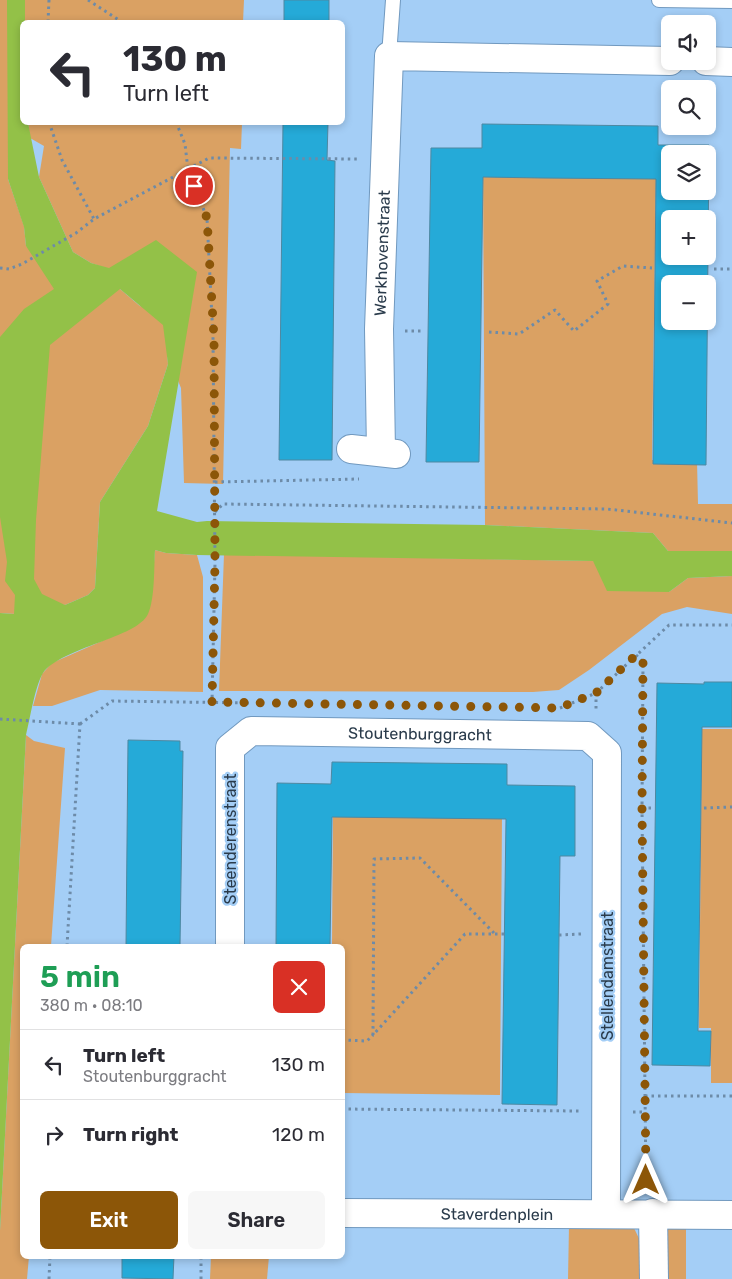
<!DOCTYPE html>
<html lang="en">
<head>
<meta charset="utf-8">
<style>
	body { margin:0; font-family:Rubik,sans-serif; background:#f7f7f7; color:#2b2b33; height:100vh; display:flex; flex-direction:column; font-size:19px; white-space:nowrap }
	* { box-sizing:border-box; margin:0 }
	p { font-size:16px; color:#7c7c81 }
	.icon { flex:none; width:28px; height:28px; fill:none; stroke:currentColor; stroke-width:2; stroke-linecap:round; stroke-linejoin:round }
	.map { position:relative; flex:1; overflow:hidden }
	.sheet { position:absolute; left:20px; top:944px; width:325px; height:315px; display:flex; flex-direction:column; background:#fff; border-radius:8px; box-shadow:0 2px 8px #0003 }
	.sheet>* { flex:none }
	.top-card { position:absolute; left:20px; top:20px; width:325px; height:105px; border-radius:8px; box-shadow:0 2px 8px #0003; background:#fff; color:#2b2b33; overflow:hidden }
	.buttons { position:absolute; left:661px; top:15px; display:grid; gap:10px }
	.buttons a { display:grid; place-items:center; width:55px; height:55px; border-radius:8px; background:#fff; box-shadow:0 2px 8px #0003; font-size:25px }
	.pin { position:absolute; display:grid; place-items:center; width:42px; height:42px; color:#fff; margin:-21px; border:2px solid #fff; border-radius:50%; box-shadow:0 1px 5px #0007 }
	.me { position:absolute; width:55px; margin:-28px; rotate:0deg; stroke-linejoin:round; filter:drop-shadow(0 0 4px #0008) }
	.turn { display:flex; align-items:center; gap:18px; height:105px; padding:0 20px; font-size:22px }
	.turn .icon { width:65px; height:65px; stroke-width:2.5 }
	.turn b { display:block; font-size:35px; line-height:42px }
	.round { display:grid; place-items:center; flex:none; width:52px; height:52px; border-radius:8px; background:#f7f7f7 }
	.head { display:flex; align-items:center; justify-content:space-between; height:85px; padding:0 20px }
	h1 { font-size:30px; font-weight:600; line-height:38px; color:#1e9e55 }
	.cta { display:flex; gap:10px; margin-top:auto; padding:10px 20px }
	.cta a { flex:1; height:58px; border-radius:8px; background:#8c5608; color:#fff; font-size:20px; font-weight:600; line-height:58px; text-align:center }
	.cta a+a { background:#f7f7f7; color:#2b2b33 }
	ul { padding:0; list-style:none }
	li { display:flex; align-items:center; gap:15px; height:70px; padding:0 20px; border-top:1px solid #e1e1e2 }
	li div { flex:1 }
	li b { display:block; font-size:19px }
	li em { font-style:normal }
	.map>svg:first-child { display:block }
	.green { fill:#daa163 }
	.water { fill:#93c148; fill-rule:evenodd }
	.building { fill:#25aad8; stroke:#4e88a1; fill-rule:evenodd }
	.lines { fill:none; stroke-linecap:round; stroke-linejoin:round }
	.service-casing { stroke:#7199bf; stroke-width:16 }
	.minor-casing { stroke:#7199bf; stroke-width:30 }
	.path { stroke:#6d8ba8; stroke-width:3; stroke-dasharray:2.5 4; stroke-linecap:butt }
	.service { stroke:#fff; stroke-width:14 }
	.minor { stroke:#fff; stroke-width:28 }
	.route { stroke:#8c5608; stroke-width:9; stroke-dasharray:0 16.2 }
	.labels { text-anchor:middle; stroke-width:4.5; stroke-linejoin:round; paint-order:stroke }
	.street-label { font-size:16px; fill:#2a3b4b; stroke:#a4cef6 }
</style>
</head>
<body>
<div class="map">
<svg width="732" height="1279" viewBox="0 0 732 1279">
	<rect width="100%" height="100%" fill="#a4cef6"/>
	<g class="green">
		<polygon points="0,0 244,0 243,22 22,22 8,179 24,226 26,246 120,289 141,307 109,269 91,263 73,252 39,177 44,146 30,138 28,123 242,123 241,149 230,148 223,484 184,483 181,388 167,353 168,364 148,426 100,502 95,588 88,595 65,605 15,595 15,614 0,613"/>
		<polygon points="483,172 656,175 652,460 697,461 698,504 732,504 732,551 668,551 653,533 485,525"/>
		<polygon points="155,550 166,553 197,555 203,577 203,692 100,690 52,706 33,706 42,674 52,663 127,630 151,600"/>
		<polygon points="224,554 593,561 669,592 688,578 732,576 732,614 687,607 662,614 589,670 559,690 533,692 219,691"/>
		<polygon points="702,729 732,729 732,1083 711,1083 711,1028 699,1028"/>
		<polygon points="26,735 34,741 65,748 51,946 22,946 22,1256 29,1256 27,1279 0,1279 0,1231"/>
		<polygon points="333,813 502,814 500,1095 343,1093 342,946 332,946"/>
		<polygon points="665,1224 686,1225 686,1279 665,1279"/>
		<polygon points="569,1226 633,1226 646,1253 646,1279 568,1279"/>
		<polygon points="211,1256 269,1256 267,1279 210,1279"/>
	</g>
	<path class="water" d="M7,0H25V22H22V122L28,123L39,177L73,252L91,263L109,268L156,240L197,272L157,511L197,522L207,521L485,525L653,533L668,551H732V576L688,578L669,592L607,591L593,561L197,555L166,553L155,550C154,567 155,599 148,614C137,638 62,647 43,673C35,686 30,719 26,735L0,1231V613L14,614L15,595L5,581L7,562L0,517V337L24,309L54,289L26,246L24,227L8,179ZM120,289L163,325L168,364L148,426L100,502L95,588L88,595L65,605L42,594L34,579L36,520L50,345Z"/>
	<g class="building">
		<rect x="284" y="0" width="45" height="22"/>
		<polygon points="283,122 328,122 327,160 335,161 332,460 279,460"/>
		<path d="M482,124L658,126V145H709L706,465L653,464L656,179L542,178L483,177L479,462H426L431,148H482ZM670,154H708V191H670ZM670,219H708V256H670ZM670,284H708V321H670Z"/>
		<polygon points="704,682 732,682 732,727 702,727 698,1031 711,1031 710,1066 652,1065 657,683 704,684"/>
		<polygon points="128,740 180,741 180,751 183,751 180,946 126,946"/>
		<polygon points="332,762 507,764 507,785 575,786 575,856 560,856 557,1105 502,1104 506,819 332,817 330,946 276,946 277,783 331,784"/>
		<polygon points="122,1256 174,1256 173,1279 122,1278"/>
	</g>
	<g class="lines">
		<g class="service-casing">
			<g id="service">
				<polyline points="659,0 732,1"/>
				<polyline points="389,56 393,0"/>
			</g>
		</g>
		<g class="minor-casing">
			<g id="minor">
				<polyline points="706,61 732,62"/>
				<polyline points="351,449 396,454"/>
				<path id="s1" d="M381,452L379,329L389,56L670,61"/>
				<path id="s2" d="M230,946V748L251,731L588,736L607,753L606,1213"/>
				<path id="s3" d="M342,1213L732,1215"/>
				<polyline points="653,1213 654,1279"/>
			</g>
		</g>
		<g class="path">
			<polyline points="88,0 122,22"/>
			<polyline points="48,22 49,0"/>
			<polyline points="49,122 62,160 94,219"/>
			<polyline points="176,122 185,144 188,170 207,218 213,338 215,563 212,702"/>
			<polyline points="0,268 9,269 22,264 76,233 94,219 209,158 358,159"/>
			<polyline points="714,269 732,269"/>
			<polyline points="405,331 424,331"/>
			<polyline points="489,332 519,334 555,310 574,331 608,304 597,281 623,266 652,268"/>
			<polyline points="215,482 359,479"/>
			<polyline points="215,512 223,504 607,509 732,523"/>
			<polyline points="636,655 643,662 642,808 646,1188"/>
			<polyline points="596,693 596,712"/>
			<polyline points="560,708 596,693 669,625 732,625"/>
			<polyline points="0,719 80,724"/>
			<polyline points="80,724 112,701 249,703"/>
			<polyline points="642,808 652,808"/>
			<polyline points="704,808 732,807"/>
			<polyline points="494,933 420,858 374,859 373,1035 465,934 504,934"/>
			<polyline points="559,935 581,934"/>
			<polyline points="67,946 80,724"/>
			<polyline points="342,1040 367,1041 373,1035"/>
			<polyline points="645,1096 732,1096"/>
			<polyline points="342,1109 580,1111"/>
			<polyline points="633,1112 645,1112"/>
			<polyline points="49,1279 50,1256"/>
			<polyline points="201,1279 201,1256"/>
		</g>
		<use href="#service" class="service"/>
		<use href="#minor" class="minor"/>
	</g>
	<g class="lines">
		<polyline class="route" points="194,186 207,218 214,338 215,563 212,702 559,708 596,693 636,655 643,662 642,808 646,1180"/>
	</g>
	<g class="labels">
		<g class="street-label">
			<text dy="6" stroke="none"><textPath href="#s1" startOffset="199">Werkhovenstraat</textPath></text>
			<text dy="6" stroke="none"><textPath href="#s2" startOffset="394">Stoutenburggracht</textPath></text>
			<text transform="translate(230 839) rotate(-90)" y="6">Steenderenstraat</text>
			<text transform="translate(607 976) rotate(-90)" y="6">Stellendamstraat</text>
			<text dy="6" stroke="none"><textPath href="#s3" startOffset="155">Staverdenplein</textPath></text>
		</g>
	</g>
</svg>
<div class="buttons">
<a><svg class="icon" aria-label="sound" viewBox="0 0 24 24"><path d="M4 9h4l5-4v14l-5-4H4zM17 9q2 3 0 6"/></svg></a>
<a><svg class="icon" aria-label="search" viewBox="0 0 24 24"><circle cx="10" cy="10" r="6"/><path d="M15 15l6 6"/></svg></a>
<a><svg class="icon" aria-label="layers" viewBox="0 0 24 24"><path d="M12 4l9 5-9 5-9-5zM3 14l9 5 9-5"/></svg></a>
<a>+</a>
<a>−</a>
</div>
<div class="pin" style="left:194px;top:186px;background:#d93025"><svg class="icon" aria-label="arrive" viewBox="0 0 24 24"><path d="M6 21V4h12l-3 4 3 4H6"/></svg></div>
<svg class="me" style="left:646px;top:1180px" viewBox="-20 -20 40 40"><path d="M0-17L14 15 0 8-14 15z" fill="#8c5608" stroke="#fff" stroke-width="4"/></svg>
<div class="top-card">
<div class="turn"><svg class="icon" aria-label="left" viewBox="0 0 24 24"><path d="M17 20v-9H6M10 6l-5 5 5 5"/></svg><div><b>130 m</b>Turn left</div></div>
</div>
<section class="sheet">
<div class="head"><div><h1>5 min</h1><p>380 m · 08:10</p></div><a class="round" style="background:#d93025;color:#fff"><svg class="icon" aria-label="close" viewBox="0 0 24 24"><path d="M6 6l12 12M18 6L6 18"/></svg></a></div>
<ul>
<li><svg class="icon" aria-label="left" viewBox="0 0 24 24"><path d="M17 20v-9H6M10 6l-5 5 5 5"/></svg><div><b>Turn left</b><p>Stoutenburggracht</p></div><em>130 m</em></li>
<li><svg class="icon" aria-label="right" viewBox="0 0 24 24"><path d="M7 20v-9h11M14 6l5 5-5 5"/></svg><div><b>Turn right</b></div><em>120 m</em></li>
</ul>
<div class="cta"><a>Exit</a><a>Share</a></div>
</section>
</div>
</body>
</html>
